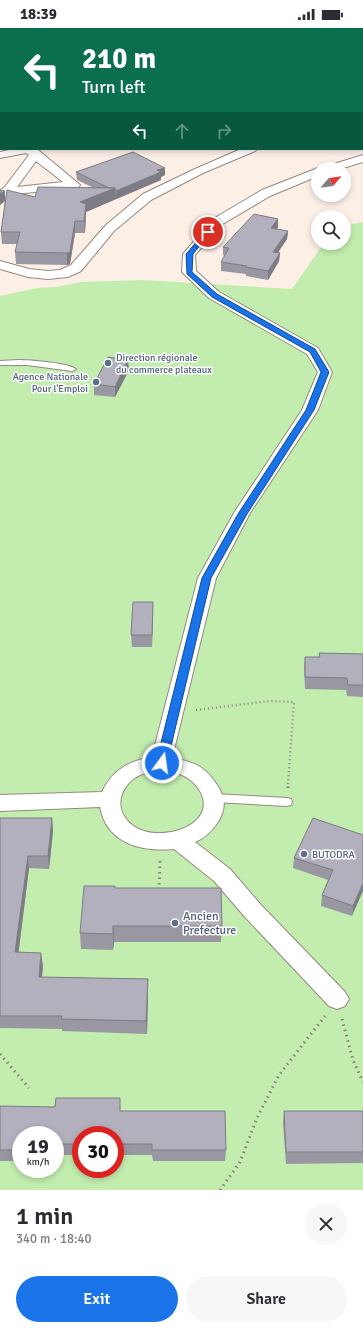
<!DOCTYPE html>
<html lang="en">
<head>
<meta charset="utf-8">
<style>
	body { margin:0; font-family:Signika,sans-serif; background:#f7f7f7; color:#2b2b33; height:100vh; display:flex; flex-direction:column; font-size:15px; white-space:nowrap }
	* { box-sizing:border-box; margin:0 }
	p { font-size:13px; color:#7c7c81 }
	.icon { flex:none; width:22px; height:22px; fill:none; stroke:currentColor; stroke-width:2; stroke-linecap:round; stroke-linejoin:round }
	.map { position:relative; height:1162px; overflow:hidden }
	.drawer { display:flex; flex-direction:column; background:#fff; flex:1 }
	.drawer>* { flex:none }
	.top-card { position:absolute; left:0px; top:0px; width:363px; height:122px; box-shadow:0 2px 6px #0003; background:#0b6e4f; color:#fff; overflow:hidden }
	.needle { width:26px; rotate:62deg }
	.tools { position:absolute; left:311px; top:134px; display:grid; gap:8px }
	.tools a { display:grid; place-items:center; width:40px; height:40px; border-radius:50%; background:#fff; box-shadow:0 2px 6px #0003; font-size:20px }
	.speed { position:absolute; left:12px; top:1098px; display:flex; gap:8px; font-size:20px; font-weight:700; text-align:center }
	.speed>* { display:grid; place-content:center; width:52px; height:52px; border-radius:50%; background:#fff; box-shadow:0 2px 6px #0003; line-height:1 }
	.speed small { font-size:10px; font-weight:400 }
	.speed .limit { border:6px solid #d22; background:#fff; color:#111 }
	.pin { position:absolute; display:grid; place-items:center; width:34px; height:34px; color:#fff; margin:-17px; border:2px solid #fff; border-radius:50%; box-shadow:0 1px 4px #0007 }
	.me { position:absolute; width:44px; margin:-22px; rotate:14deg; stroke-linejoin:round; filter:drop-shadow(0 0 3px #0008) }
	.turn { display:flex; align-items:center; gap:14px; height:84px; padding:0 16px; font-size:18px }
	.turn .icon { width:52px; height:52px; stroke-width:2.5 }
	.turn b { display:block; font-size:28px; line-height:34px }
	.lanes { display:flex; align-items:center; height:38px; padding:0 16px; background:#0003; justify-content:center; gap:20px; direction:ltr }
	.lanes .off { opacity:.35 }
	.round { display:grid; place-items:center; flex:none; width:42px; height:42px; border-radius:21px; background:#f7f7f7 }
	.overview { display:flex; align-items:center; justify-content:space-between; height:68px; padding:0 16px }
	h1 { font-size:24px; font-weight:600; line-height:30px }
	.cta { display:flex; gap:8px; margin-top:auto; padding:8px 16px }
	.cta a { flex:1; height:46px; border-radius:24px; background:#1a73e8; color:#fff; font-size:16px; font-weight:600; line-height:46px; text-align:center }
	.cta a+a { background:#f7f7f7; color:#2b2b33 }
	.status { display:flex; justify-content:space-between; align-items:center; height:28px; padding:0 20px; background:#fff; direction:ltr }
	.status svg { height:11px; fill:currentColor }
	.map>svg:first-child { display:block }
	.green { fill:#c2edaf; fill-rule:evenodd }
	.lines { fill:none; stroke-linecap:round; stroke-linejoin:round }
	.lane-casing { stroke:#958981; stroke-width:2 }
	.street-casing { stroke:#958981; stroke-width:2 }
	.path-far1 { stroke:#8b827c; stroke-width:2.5; stroke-dasharray:1 3; stroke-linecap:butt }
	.path { stroke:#8b827c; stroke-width:3; stroke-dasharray:1.5 4; stroke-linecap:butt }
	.lane { fill:#fff; fill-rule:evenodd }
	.street { fill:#fff; fill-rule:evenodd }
	.wall { fill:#9997a2 }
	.shaded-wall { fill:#7d7b84 }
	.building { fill:#b2b0bc; stroke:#7d7b84 }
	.route { fill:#1a73e8; stroke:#114b97 }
	.service-dot { fill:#5c6f8a; stroke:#fff; stroke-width:1.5 }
	.labels { text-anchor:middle; stroke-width:3; stroke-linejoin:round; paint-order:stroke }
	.service-label { font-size:10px; fill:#4e5e75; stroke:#fff; text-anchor:start }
	.near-service-label { font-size:12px; fill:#4e5e75; stroke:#fff; text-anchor:start }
</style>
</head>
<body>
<div class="status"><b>18:39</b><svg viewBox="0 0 49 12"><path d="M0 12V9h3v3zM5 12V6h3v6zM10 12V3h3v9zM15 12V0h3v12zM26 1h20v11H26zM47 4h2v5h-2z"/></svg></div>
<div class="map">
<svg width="363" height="1162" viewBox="0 0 363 1162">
	<rect width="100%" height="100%" fill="#fcefe6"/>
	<path class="green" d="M363,194V1162H0V268L37,260L56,259L81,254L144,252L292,261L324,215H344V198ZM21,1107H55V1141H21ZM81,1107H115V1141H81Z"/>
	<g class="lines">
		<g class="lane-casing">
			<g id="lane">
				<path d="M18,332C30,332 68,335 76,341L72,343L27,337H0V333Z"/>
				<polygon points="214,766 287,770 291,771 292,774 291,777 287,778 214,774 210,773 209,770 210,767"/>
			</g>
		</g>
		<g class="street-casing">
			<g id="street">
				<path d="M13,121H37L80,157L78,160L74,161L11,166L0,171V162L4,160L29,127L26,125L0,130V124ZM36,133L63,154L17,159Z"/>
				<polygon points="241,121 257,121 255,123 203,145 151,172 114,203 81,243 68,249 48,251 28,249 0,241 0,233 29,241 48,243 60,242 71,237 106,197 143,166 195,141"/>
				<polygon points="363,127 363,134 340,141 322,141 324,139"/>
				<path d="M318,140L320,141H318V148L270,168L221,197L195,227L196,243L219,264L318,320L332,344L318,382L250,485L216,550L172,730C196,734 207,740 219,760C226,773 225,782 218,794C212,803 205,810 195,814L230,841L261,877L345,964L349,971L345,978L337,981L329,978L245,889L214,853L174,821C142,824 107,816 100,779L0,783V767L102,764C112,742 129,733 152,729L198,550L234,485L302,382L318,344L307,326L209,270L182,244L183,226L213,191L262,162ZM161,742C168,744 175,744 182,747C189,750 196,756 200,763C221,800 149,820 127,792C113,776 123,755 140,747C147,744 154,744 161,742Z"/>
			</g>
		</g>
		<polyline class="path-far1" points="196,682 269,673 294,674 288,756"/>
		<g class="path">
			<polyline points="288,760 288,755"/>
			<polyline points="159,862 160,833"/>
			<polyline points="342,991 353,1032 363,1054"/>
			<polyline points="0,1026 29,1060"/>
			<polyline points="220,1162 240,1134 257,1090 279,1047 325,988"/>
		</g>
		<use href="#lane" class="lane"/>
		<use href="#street" class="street"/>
	</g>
	<g class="wall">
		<polygon points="0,0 209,0 1,1 1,113 0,112"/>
		<polygon points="165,140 165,147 161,149 161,152 86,184 85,205 75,205 70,236 67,237 16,236 15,224 17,216 2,216 1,204 5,173 0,177 0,162 5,163 5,172 35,169 92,159 77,152 76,144"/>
		<polygon points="278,191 278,199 276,201 288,203 287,211 278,224 280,225 279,233 268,252 246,248 246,246 221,243 221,234 225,228 223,227 223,219"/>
		<polygon points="129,342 115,369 94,367 94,356"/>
		<polygon points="153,574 152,619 132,619 131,607"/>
		<polygon points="319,625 363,626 363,669 347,668 346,662 305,661 304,640 305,629 319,629"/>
		<polygon points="0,790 52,790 53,803 49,841 29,840 18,925 43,938 42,949 148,951 148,964 147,1006 62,1003 62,1001 0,1000"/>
		<polygon points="363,807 352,888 321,878 322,867 328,852 293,840 294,830"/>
		<polygon points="115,860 222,898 221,914 114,914 113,922 81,921 80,905"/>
		<polygon points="0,1078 121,1083 226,1122 225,1133 153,1133 152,1127 115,1127 115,1107 81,1107 81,1127 55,1127 55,1107 21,1107 21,1133 0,1133"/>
		<polygon points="284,1083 363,1083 363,1135 286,1136 283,1095"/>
	</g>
	<g class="shaded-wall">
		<rect x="362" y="16" width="1" height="6"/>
		<polygon points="165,140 165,147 161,149 161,152 116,171 116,163 157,142"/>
		<polygon points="115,160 116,171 86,184 85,205 84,193 80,174"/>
		<polygon points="5,163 5,173 0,177 0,166"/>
		<polygon points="278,191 278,199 271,209 271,200"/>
		<polygon points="75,193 75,205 70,236 67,237 67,225"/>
		<polygon points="288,203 287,211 273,232 273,224"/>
		<polygon points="280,225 279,233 268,252 268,243"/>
		<polygon points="128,332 129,342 115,369 115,359"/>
		<polygon points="153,574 153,586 152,619 152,607"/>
		<polygon points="52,790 53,803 49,841 48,828"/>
		<polygon points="28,828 29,840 17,937 15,924"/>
		<polygon points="363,855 363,863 352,888 353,878"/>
		<polygon points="113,898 114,914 113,922"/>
		<polygon points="41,925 43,938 40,961 39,949"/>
		<polygon points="148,951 148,964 147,1006 146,993"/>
	</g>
	<g class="building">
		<polygon points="1,0 209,0 211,1 1,1"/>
		<polygon points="307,0 363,0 363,16 362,16 362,1 307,1"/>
		<polygon points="0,5 1,5 1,105 0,104"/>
		<polygon points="133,124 165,140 157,142 161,144 116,163 115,160 109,160 76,144"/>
		<polygon points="38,159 115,160 80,174 86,176 84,193 75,193 70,224 67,225 15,224 20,204 1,204 7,162 35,169"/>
		<polygon points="0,162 5,163 0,166"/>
		<polygon points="254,186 278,191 271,200 288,203 273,224 280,225 268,243 246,239 247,238 221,234 229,220 223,219"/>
		<polygon points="108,329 128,332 115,359 94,356"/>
		<polygon points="133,574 153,574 152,607 131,607"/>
		<polygon points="319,625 363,626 363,657 348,657 347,650 305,649 305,629 320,629"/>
		<polygon points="0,790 52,790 48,828 28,828 15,924 41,925 39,949 148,951 146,993 61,991 62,988 0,988"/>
		<polygon points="313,790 363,807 363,855 353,878 322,867 333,842 294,830"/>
		<polygon points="84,858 115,858 115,860 221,860 222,898 113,898 113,906 80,905"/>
		<polygon points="56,1070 120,1070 120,1083 225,1083 226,1122 152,1122 152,1116 115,1116 115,1107 81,1107 81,1116 55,1116 55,1107 21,1107 21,1122 0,1122 0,1078 55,1079"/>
		<polygon points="284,1083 363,1083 363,1124 286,1124"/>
	</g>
	<polygon class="route" points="206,203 211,204 193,226 192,244 217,266 315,321 329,344 314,382 247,486 211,550 167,735 165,738 158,738 156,735 202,550 238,486 306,382 321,344 310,324 212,269 187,246 186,226"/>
	<g class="service-dot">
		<circle cx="108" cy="335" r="4"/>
		<circle cx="96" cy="354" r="4"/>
		<circle cx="304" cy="826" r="4"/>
		<circle cx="175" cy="895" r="4"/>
	</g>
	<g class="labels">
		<g class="service-label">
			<text x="116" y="333">Direction régionale<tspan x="116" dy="12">du commerce plateaux</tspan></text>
			<text x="88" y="352" text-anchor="end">Agence Nationale<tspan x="88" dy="12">Pour l'Emploi</tspan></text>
			<text x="312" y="830">BUTODRA</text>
		</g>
		<g class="near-service-label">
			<text x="183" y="892">Ancien<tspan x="183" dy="14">Prefecture</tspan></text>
		</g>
	</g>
</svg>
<div class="tools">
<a><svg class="needle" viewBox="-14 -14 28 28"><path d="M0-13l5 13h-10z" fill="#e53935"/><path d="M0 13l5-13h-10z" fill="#7c7c81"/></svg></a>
<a><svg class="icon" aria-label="search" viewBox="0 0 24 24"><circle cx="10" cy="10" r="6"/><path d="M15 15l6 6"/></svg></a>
</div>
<div class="speed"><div>19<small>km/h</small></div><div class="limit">30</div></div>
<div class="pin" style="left:208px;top:204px;background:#d93025"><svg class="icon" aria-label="arrive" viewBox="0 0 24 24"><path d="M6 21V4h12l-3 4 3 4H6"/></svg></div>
<svg class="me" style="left:162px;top:735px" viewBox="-20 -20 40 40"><circle r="17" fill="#1a73e8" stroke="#fff" stroke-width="3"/><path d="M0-11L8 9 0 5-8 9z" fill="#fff"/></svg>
<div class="top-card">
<div class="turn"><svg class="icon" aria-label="left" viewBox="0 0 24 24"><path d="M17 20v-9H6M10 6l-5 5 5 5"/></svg><div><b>210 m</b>Turn left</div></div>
<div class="lanes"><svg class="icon" aria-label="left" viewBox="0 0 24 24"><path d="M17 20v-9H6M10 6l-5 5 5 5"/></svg><svg class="icon off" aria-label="ahead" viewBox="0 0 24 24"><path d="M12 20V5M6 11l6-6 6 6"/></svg><svg class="icon off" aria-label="right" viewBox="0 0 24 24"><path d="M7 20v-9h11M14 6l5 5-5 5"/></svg></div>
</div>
</div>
<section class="drawer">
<div class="overview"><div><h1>1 min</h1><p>340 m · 18:40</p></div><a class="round"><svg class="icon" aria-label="close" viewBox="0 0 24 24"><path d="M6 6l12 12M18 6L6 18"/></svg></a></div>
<div class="cta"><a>Exit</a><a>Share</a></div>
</section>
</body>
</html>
